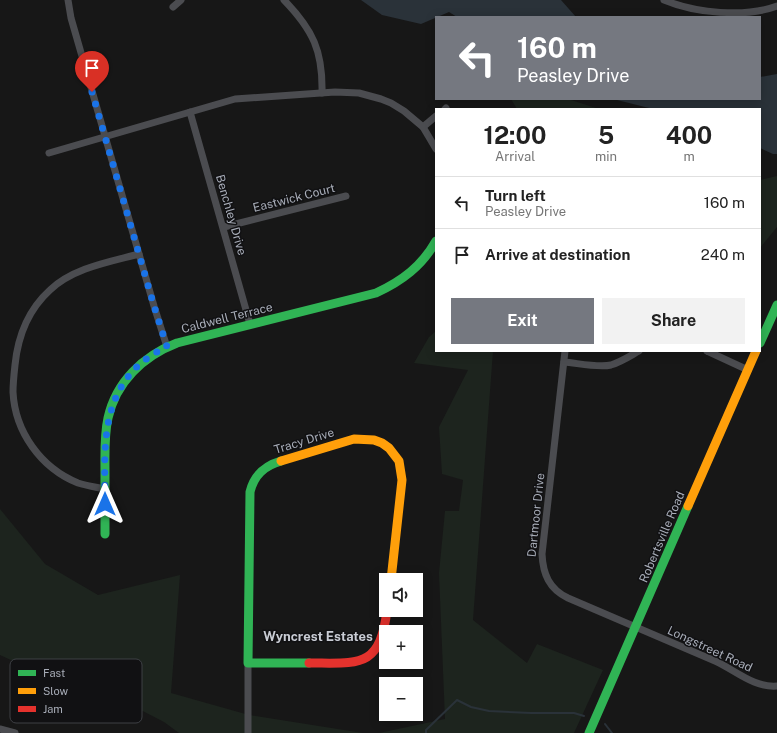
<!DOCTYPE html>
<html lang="en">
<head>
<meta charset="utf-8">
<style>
	body { margin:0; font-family:"Public Sans",sans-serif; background:#f2f2f2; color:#222; height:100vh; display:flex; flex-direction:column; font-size:15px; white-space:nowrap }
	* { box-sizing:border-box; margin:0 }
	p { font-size:13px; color:#767676 }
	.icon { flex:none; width:22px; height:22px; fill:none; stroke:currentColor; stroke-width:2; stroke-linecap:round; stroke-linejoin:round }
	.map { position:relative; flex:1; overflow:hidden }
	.details { position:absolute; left:435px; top:108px; width:326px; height:244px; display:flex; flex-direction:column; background:#fff; border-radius:0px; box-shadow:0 2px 10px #0003 }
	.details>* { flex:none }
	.guide { position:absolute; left:435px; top:16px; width:326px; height:84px; border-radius:0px; box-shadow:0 2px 10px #0003; background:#757880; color:#fff; overflow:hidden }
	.fabs { position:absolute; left:379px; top:573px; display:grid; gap:8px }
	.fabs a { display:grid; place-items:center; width:44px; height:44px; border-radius:0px; background:#fff; box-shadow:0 2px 10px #0003; font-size:20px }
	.pin { position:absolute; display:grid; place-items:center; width:34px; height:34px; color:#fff; margin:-41px -17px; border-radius:50% 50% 50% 0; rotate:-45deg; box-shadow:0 0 4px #0007 }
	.pin .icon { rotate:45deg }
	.me { position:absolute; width:44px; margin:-22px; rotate:0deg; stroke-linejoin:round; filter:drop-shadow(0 0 3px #0008) }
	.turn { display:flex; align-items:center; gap:14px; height:84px; padding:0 16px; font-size:18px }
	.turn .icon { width:52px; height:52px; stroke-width:2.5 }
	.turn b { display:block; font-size:28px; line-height:34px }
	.eta { display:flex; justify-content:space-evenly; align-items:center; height:68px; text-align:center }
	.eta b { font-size:24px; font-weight:700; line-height:28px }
	.cta { display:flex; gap:8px; margin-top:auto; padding:8px 16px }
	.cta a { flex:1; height:46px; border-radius:0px; background:#757880; color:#fff; font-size:16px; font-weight:700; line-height:46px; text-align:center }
	.cta a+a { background:#f2f2f2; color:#222 }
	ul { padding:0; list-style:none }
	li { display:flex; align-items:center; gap:12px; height:52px; padding:0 16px; border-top:1px solid #e0e0e0 }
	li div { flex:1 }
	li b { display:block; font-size:15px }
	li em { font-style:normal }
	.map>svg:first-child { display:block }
	.green { fill:#1d241e }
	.water { fill:#2a3239 }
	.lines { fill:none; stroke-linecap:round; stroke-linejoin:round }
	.stream { stroke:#2a3239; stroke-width:2 }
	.street { stroke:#4b4c50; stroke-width:7 }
	.fast { stroke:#30b455; stroke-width:9 }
	.slow { stroke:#ff9f0a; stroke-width:9 }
	.jam { stroke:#e5322d; stroke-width:9 }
	.route { stroke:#1a73e8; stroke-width:7; stroke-dasharray:0 12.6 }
	.labels { text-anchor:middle; stroke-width:3; stroke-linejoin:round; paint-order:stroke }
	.street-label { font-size:12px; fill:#a8adb8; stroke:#111113 }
	.neighbourhood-label { font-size:13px; font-weight:bold; fill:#c9ccd4; stroke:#111113 }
	.key { fill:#111113; stroke:#3e4045; stroke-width:1 }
	.key-label { font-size:11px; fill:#a8adb8 }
</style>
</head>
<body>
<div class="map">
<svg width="777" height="733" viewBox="0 0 777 733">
	<rect width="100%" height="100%" fill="#171717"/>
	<g class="green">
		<polygon points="511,99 568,99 599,109 517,109"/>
		<polygon points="777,176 777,227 760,248 760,180"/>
		<polygon points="436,331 436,351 493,351 473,620 527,663 537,644 603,670 574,733 379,733 445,719 439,573 445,511 459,511 463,480 442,474 439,427 468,370 414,363 429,337"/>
		<polygon points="0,509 45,564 98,595 180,575 171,693 249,715 363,733 179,733 164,722 44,660 13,661 0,655"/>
	</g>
	<g class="water">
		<polygon points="361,0 561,0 576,17 457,17 449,12 421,24 382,15"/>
		<polygon points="777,74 777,154 773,154 760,148 760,109 653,109 613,99 760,99 760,77"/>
	</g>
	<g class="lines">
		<g class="stream">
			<polyline points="605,724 612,733"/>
			<polyline points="426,733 426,730 457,700 471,707 489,711 531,713 574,713 584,716"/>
		</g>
		<g class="street">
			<polyline points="68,0 71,18 154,306 167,347"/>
			<path d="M284,0C313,30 323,51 322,93"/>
			<path d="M664,0C695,13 745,18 777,6"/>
			<polyline points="173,7 181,0"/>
			<polyline points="445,109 446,108"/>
			<polyline points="190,112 250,324"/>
			<polyline points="423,127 436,116"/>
			<polyline points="49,153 235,99 335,92 359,93 381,99 391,103 404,111 423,127 436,149"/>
			<polyline points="224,227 346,196"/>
			<path d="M565,351L542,554C543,574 549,589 568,598C617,619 666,640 715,661C735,670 754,688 777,686"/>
			<polyline points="707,351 748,370"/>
			<path d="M564,362C577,363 598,368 611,365C621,362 630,356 639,351"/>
			<path d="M105,489C96,487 87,486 78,483C41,468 15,432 13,392C13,383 14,374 15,365C18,335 28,310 50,290C73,268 109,262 139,254"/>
			<polyline points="0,729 15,733"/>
			<polyline points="248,733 248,663"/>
		</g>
		<g class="fast">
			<polyline points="760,343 777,305"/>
			<path d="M281,461C264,466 254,475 250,492L248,663H309"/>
			<path d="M105,534C105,514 105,493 105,473C105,455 104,436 108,418C116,382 143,356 177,343L376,293C402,281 422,266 436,241"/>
			<polyline points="589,733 688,506"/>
		</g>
		<g class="slow">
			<polyline points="281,461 354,439 374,440 382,443 389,448 399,461 402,480 391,580"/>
			<polyline points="688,506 756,351"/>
		</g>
		<path class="jam" d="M309,663C359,663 380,669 387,610"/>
	</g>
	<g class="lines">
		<path class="route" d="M92,92L154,306L167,347C158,350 149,357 141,363C99,400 105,454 105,504"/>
	</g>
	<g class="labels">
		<g class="street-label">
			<text transform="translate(294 198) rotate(-14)" y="4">Eastwick Court</text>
			<text transform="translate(231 215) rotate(74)" y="4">Benchley Drive</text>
			<text transform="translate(227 318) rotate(-14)" y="4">Caldwell Terrace</text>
			<text transform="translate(304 441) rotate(-17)" y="4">Tracy Drive</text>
			<text transform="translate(536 515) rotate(-84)" y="4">Dartmoor Drive</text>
			<text transform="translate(662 537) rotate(-67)" y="4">Robertsville Road</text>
			<text transform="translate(710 649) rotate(25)" y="4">Longstreet Road</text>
		</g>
		<g class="neighbourhood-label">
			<text x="318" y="641">Wyncrest Estates</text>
		</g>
	</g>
	<rect x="10" y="659" width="132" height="64" rx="6" class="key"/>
	<rect x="18" y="670" width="18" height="6" fill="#30b455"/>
	<rect x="18" y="688" width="18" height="6" fill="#ff9f0a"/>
	<rect x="18" y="706" width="18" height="6" fill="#e5322d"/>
	<g class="key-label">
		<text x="43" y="677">Fast</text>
		<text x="43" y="695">Slow</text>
		<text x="43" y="713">Jam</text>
	</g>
</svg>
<div class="fabs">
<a><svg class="icon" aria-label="sound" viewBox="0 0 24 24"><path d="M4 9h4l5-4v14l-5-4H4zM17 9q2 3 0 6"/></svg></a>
<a>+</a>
<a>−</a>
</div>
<div class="pin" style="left:92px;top:92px;background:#d93025"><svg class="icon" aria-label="arrive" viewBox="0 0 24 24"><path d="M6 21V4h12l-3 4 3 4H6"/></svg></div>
<svg class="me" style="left:105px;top:504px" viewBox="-20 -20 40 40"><path d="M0-17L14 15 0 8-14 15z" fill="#1a73e8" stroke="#fff" stroke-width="4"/></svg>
<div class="guide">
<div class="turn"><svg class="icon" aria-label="left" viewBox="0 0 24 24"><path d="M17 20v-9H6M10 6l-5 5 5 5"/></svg><div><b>160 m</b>Peasley Drive</div></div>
</div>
<section class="details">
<div class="eta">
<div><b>12:00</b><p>Arrival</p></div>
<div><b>5</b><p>min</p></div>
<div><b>400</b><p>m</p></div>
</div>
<ul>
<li><svg class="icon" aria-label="left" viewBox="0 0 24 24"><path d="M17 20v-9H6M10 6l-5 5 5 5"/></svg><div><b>Turn left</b><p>Peasley Drive</p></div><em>160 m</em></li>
<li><svg class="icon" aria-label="arrive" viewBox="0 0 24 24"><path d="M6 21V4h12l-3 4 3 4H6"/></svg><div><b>Arrive at destination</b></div><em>240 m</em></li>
</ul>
<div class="cta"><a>Exit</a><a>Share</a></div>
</section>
</div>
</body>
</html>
